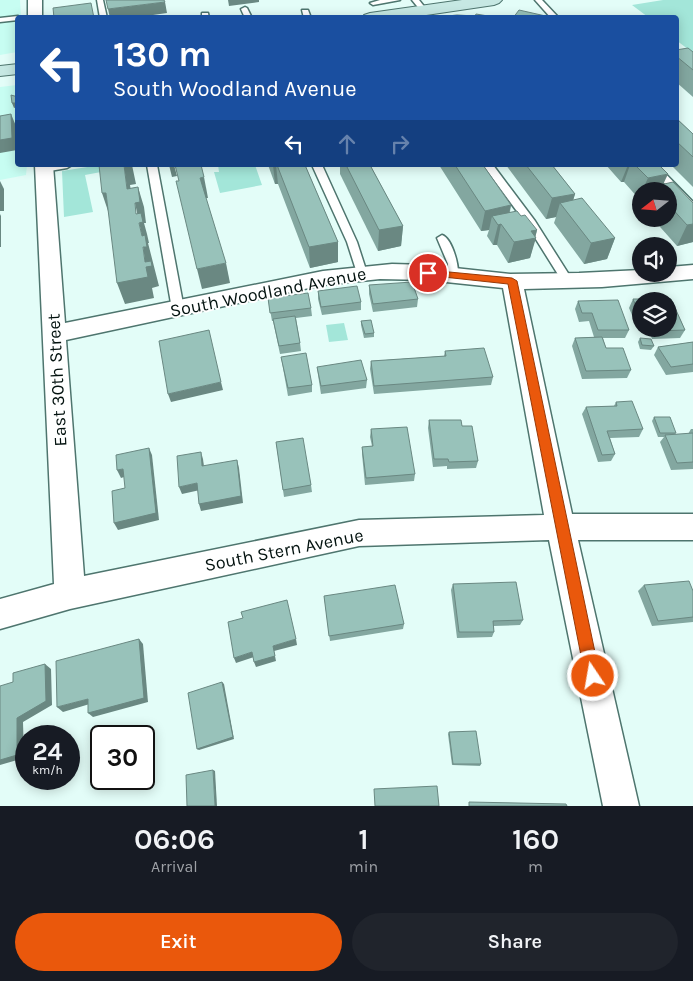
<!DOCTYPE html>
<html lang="en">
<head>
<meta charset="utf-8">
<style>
	body { margin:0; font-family:Karla,sans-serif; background:#20242c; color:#f1f3f6; height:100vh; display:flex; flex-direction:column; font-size:19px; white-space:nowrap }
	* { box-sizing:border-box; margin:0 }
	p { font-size:16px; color:#9ea1a6 }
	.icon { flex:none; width:28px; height:28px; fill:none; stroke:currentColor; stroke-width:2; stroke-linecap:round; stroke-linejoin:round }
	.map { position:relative; height:806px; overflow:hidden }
	.sheet { display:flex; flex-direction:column; background:#171b24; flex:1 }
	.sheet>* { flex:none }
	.banner { position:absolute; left:15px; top:15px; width:664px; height:152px; border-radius:5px; box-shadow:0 2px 12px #0003; background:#1a4fa0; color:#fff; overflow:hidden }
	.needle { width:32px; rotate:253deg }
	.controls { position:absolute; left:632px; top:182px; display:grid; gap:10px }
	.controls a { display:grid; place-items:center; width:45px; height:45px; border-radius:50%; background:#171b24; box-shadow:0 2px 12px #0003; font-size:25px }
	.speed { position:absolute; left:15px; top:725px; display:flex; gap:10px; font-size:25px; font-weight:700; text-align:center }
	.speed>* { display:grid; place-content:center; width:65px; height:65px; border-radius:50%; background:#171b24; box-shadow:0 2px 12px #0003; line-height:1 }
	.speed small { font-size:12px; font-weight:400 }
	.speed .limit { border:2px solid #111; border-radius:8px; background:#fff; color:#111 }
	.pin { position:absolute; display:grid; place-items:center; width:42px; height:42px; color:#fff; margin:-21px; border:2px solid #fff; border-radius:50%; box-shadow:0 1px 5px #0007 }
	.me { position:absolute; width:55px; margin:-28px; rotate:348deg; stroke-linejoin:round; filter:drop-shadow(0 0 4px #0008) }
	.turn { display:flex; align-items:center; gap:18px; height:105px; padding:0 15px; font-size:22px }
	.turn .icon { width:65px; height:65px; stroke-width:2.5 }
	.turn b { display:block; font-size:35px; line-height:42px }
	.lanes { display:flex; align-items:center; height:48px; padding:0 15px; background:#0003; justify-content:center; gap:25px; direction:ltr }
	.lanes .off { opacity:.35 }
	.eta { display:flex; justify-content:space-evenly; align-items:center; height:85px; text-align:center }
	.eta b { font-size:30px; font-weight:600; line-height:35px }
	.action { display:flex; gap:10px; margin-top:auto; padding:10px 15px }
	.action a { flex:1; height:58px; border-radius:30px; background:#ea580c; color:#fff; font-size:20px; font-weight:600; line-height:58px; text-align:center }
	.action a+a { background:#20242c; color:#f1f3f6 }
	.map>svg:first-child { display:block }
	.built { fill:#c7fdf2 }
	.green { fill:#a3e6d9 }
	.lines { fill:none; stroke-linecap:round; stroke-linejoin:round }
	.lane-casing { stroke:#4e756e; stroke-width:3 }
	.street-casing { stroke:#4e756e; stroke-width:3 }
	.secondary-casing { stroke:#4e756e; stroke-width:2 }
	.lane { fill:#fff; fill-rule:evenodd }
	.street { fill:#fff; fill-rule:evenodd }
	.secondary { fill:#c6e8e3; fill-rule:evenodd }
	.wall { fill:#83a7a0 }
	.shaded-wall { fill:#6a8882 }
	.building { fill:#98c2ba; stroke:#6a8882 }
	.route { fill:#ea580c; stroke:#983908 }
	.labels { text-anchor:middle; stroke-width:4; stroke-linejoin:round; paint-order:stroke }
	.street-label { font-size:18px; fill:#03120f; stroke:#fff }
</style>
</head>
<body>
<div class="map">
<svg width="693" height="806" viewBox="0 0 693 806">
	<rect width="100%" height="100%" fill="#e3fdf8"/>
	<g class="built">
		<polygon points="0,0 20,0 21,17 18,18 17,52 0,55"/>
		<polygon points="17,85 18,165 27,165 26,175 0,180 0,87"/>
	</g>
	<g class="green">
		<polygon points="663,0 693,0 693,53 676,40 676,18 648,17 632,5"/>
		<polygon points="100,165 101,172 85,175 93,212 64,217 62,171"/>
		<polygon points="218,165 255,165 262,185 220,193 214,172 219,172"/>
		<polygon points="344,323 348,340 329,342 326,325"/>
	</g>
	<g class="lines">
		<g class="lane-casing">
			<g id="lane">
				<polygon points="97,0 103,0 107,18 100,18"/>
				<polygon points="400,0 373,5 370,3 380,0"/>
				<polygon points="412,0 419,0 427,10 425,11 421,11"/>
				<polygon points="535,0 542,0 559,18 551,18"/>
				<polygon points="245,7 247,8 252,18 245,18 241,9"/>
				<polygon points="302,10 308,10 311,18 304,18"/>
				<polygon points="202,13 208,13 209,18 202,18"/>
				<polygon points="18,16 21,18 18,18 18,20 0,22 0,18"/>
				<polygon points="51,165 72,165 67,168 44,172 39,169"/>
				<polygon points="147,165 157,165 184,309 178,313 172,309"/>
				<polygon points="312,165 322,165 357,242 367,273 366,276 358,276 357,273 347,242"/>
				<polygon points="483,165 493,165 535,221 573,281 572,284 564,284 527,225"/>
				<polygon points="647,165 657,165 693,202 693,211 690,210"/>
				<path d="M442,235C452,238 461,269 457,279L453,280L448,276V264L437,238Z"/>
			</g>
		</g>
		<g class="street-casing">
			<g id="street">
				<rect x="28" y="0" width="14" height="18"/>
				<path d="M35,165H53L65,323L323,271L392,264L427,265L510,274L579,273L641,270V274H669V267L693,265V279L602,287L524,289L572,514H693V540H578L639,806H603L549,540L359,546L70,609L0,629V599L54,584ZM380,279L427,280L503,288L544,515L359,520L84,576L66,340L323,285Z"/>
			</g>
		</g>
		<g class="secondary-casing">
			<g id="secondary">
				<polygon points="462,0 502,0 499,3 494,5 406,18 362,18 364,15 370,13"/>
				<polygon points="18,64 18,74 0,76 0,66"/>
			</g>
		</g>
		<use href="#lane" class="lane"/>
		<use href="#street" class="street"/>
		<use href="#secondary" class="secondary"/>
	</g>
	<g class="wall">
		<polygon points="676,50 693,52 693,97 676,82"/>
		<polygon points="676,118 693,134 693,187 671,165 676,165"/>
		<polygon points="268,165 305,165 338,242 338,262 310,268 278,184 275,184"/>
		<polygon points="340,165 370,165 403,226 401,246 378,251 340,174"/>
		<polygon points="439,165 483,165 511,205 510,212 521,216 537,230 530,258 508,263 497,245 493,245 487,236 489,230 481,231"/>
		<polygon points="506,165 552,165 575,194 573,200 615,238 607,259 584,264 554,223 556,217 546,219"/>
		<polygon points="606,165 659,165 663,184 693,203 693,242 677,246 653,219 669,219 669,191 641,191 641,198 639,199 624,182 621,182"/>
		<polygon points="369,285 418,299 417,307 373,312 369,294"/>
		<polygon points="318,291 361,302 361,310 322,315 318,299"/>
		<polygon points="268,298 311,308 312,316 296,318 300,343 301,351 280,354 273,321 272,321"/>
		<polygon points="633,299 671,299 685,330 680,338 652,339 648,329 669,329 669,301 641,301 641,322 635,322 629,308"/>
		<polygon points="578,301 629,330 625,338 603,338 606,348 631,370 627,378 582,379 572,346 575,338 594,337 589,321 579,322 575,309"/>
		<polygon points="361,321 374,333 374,337 364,338 361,325"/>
		<polygon points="640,338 654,346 651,350 640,349 638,342"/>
		<polygon points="693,342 693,372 666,375 654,355 658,347"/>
		<polygon points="445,351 493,377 491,385 374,394 370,369 371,361 444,356"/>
		<polygon points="281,357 312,385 312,392 288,396"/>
		<polygon points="317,367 367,380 366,388 321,394 318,375"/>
		<polygon points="616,402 643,429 639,437 610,438 615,454 611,461 598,462 582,414 586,407 614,406"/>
		<polygon points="654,417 676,433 675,434 688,434 691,429 693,429 693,469 671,470 660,442 664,437 658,437 652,421"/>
		<polygon points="429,420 462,426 478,461 476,468 447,469 447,466 433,467 428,428"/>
		<polygon points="371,429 415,474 414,481 365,485 362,454 362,447 372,446 370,437"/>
		<polygon points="276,442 311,485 312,492 284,497"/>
		<polygon points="453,584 523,620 520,625 494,626 494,632 492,637 457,638 451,590"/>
		<polygon points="644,585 693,591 693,622 652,626 638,591"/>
		<polygon points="324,596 404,624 403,629 330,641"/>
		<polygon points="449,732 481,764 480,766 452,765 448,734"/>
	</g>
	<g class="shaded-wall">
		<polygon points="228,0 259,0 259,2 229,6"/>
		<polygon points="165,2 167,13 132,18 110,18 108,9"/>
		<polygon points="12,103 17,103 18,108 17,107 14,108"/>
		<polygon points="11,114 16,126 17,150 0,153 0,140"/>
		<polygon points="124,165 132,165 136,184 130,185 134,209 127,189"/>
		<polygon points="169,165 174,165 177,176 172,177"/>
		<polygon points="273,165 276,165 278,184 275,184"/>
		<polygon points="628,165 630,165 624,182 621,182"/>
		<polygon points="668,174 660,191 651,187 649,191 642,191 648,178"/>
		<polygon points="204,177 208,198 204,198 200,178"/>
		<polygon points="0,181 4,189 4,211 0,211"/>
		<polygon points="138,187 144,207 146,223 144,223 147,234 149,243 148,243 159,286 152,288 154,298 125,304 117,283 145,262 142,236 135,203"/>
		<polygon points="102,193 106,193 109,214"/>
		<polygon points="575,194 569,214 560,203 556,217 546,219 552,198"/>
		<polygon points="511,205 506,226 501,224 497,245 493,245 498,225 492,216 489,230 481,231 485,211"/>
		<polygon points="0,214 1,216 1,247 0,247"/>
		<polygon points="693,224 693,242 677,246 687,225"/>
		<polygon points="403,226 401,246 378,251 379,230"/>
		<polygon points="537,230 535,238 536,238 530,258 508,263 514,242 531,231"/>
		<polygon points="615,238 607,259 584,264 591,243"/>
		<polygon points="338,242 338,262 310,268 309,247"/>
		<polygon points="226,263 230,283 202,289 197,269"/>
		<polygon points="221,382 223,390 171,402 168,394"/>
		<polygon points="149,448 152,455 159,520 118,530 114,523"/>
		<polygon points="201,452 203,459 205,474 202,466"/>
		<polygon points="237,460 239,468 243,503 201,511 199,504"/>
		<polygon points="123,469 127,476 121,478 117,470"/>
		<polygon points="197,483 200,490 182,494 179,487"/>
		<polygon points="139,639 143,644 148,702 93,717 88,713"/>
		<polygon points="296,639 297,645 274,651 276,661 256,667 254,662 273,646"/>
		<polygon points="252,652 254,657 236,663 234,658"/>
		<polygon points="45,664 51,669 52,705 23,722 24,758 0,765 0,760 17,718"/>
		<polygon points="222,682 224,684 234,739 199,750 197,749"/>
		<polygon points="88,699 93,703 63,712 57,707"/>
		<polygon points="213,770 215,771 217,806 215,806"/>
	</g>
	<g class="building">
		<polygon points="106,0 164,0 165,2 108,9"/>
		<polygon points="91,3 94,18 54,18 53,8"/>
		<polygon points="519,10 550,17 513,18"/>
		<polygon points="476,14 500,18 438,17 457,15 475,16"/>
		<polygon points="688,48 693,52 693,70 676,56 676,50"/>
		<polygon points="11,95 18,97 18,106 17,103 12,103"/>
		<polygon points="11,114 12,138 0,140 0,116"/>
		<polygon points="676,118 693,134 693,157 676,141"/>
		<polygon points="99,165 124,165 127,189 138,187 140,202 135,203 136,214 141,213 143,222 139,223 142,236 145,235 147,247 143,247 145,262 151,261 152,266 146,267 148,277 117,283 106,193 102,193"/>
		<polygon points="175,165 201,165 204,177 200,178 226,263 197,269 176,181 179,181"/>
		<polygon points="277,165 305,165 338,242 309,247"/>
		<polygon points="346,165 370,165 403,226 379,230"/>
		<polygon points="455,165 483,165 511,205 485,211"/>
		<polygon points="526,165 552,165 575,194 552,198"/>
		<polygon points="635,165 659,165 668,174 648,178"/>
		<polygon points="673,182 693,203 693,224 687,225 669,205 669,191 656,191 651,187"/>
		<polygon points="582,198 615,238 591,243 560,203"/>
		<polygon points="517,211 521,216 525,215 537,230 531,231 536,238 514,242 501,224 498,225 492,216"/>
		<polygon points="412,282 418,299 373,304 369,285"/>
		<polygon points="357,286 361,302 321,307 318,291"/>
		<polygon points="308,293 311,308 270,313 268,298"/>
		<polygon points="633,299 671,299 685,330 656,331 656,329 669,329 669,301 641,301 641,314 639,314"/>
		<polygon points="618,300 629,330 598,330 592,313 582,313 578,301"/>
		<polygon points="295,316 300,343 279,346 273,319"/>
		<polygon points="371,320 374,333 365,334 361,321"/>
		<polygon points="209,330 221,382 168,394 159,341"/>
		<polygon points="602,337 606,348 623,348 631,370 586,371 575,338"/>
		<polygon points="640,338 651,339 654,346 642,345"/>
		<polygon points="693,342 693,364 671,367 658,347"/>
		<polygon points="484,348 493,377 374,386 371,361 446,356 445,351"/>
		<polygon points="306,353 312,385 288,388 281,357"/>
		<polygon points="361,360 367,380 321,386 317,367"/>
		<polygon points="632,401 643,429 607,431 615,454 602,455 586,407 617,406 616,402"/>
		<polygon points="654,417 670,417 676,433 660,433"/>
		<polygon points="429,420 461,420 462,426 472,426 478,461 449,462 448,459 434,459"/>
		<polygon points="407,427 415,474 366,478 362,447 373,446 371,429"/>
		<polygon points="693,433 693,462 677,463 665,435"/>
		<polygon points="303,438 311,485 283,490 276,442"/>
		<polygon points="149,448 156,513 114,523 112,491 125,488 123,469 117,470 116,455"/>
		<polygon points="201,452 202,466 237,460 241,496 199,504 197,483 179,487 177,456"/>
		<polygon points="689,581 693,591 693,617 658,621 644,585"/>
		<polygon points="516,582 523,620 493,621 494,632 459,632 453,584"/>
		<polygon points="395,585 404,624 329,636 324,596"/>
		<polygon points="287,600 296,639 273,646 275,656 254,662 252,652 234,658 228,622 243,618 241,612"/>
		<polygon points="139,639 144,698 88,713 88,699 57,707 56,661"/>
		<polygon points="45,664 46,701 17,718 17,755 0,760 0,686 13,682 13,673"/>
		<polygon points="222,682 233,737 197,749 188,693"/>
		<polygon points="476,731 481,764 453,764 449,732"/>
		<polygon points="213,770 215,806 187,806 186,775"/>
		<polygon points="437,786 439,806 375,806 374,789"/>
		<polygon points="469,802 566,804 567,806 469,806"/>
	</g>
	<polygon class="route" points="428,270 512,278 517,281 600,676 598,681 593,683 588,681 585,676 508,284 425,275 423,273"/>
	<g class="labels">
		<g class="street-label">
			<text transform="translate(268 292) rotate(-11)" y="6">South Woodland Avenue</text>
			<text transform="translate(57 380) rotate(-93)" y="6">East 30th Street</text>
			<text transform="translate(284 550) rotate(-11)" y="6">South Stern Avenue</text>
		</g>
	</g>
</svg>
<div class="controls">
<a><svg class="needle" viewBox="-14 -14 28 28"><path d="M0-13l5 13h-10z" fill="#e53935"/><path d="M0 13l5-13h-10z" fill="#9ea1a6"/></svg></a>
<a><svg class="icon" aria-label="sound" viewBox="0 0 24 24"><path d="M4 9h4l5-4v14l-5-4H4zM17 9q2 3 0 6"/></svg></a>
<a><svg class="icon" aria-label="layers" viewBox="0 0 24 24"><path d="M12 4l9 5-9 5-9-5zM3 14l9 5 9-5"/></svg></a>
</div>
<div class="speed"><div>24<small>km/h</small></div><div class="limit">30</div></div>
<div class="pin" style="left:428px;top:273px;background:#d93025"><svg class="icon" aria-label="arrive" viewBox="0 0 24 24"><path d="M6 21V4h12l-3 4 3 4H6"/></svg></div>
<svg class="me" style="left:593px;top:676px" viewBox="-20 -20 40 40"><circle r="17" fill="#ea580c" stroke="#fff" stroke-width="3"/><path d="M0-11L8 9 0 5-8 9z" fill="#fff"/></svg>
<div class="banner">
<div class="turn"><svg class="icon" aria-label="left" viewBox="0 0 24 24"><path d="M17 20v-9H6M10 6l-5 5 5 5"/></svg><div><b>130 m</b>South Woodland Avenue</div></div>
<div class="lanes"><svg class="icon" aria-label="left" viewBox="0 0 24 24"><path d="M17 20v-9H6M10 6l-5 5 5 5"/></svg><svg class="icon off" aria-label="ahead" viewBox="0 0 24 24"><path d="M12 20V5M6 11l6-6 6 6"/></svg><svg class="icon off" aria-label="right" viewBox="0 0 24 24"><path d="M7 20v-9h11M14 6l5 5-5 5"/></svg></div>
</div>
</div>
<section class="sheet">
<div class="eta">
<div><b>06:06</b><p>Arrival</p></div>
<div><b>1</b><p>min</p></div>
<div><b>160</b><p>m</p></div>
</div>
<div class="action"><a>Exit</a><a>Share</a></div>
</section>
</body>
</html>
